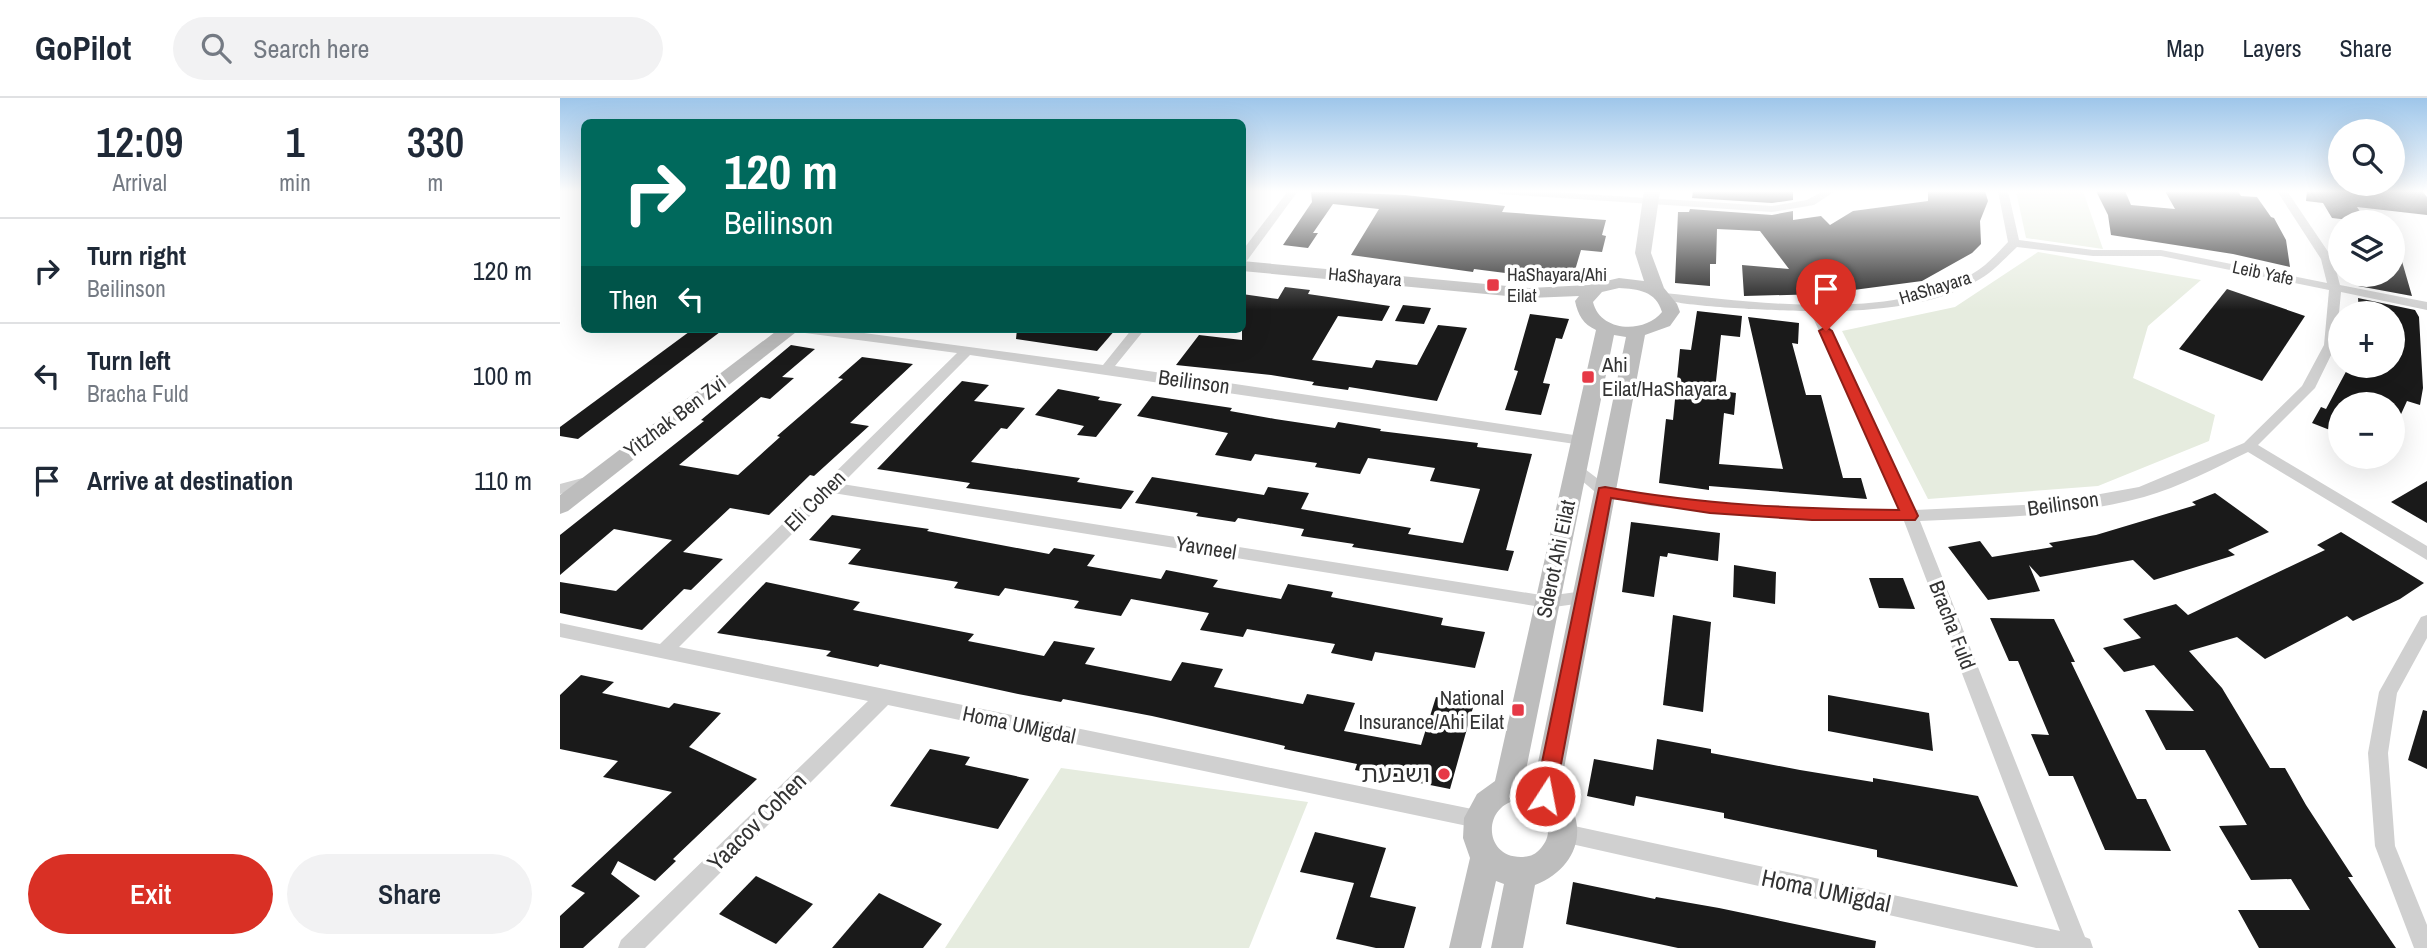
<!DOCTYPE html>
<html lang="en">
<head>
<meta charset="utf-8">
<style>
	body { margin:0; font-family:"Archivo Narrow","Noto Sans Hebrew",sans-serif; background:#f2f2f3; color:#1f2937; height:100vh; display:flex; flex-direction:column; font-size:26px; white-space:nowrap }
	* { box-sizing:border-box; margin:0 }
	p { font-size:23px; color:#747a83 }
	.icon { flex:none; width:38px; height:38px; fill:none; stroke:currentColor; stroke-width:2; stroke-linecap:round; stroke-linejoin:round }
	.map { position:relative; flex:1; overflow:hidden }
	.details { display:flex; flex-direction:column; background:#fff; width:560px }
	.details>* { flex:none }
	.banner { position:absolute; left:21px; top:21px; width:665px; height:214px; border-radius:10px; box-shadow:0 7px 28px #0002; background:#00695c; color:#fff; overflow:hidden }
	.controls { position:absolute; left:1768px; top:21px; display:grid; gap:14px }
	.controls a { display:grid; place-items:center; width:77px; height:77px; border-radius:50%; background:#fff; box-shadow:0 7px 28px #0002; font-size:35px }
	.pin { position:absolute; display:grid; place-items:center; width:60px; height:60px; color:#fff; margin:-72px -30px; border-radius:50% 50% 50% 0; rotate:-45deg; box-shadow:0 0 7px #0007 }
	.pin .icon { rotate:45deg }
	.me { position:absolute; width:77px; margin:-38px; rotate:11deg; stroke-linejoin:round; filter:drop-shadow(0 0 5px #0008) }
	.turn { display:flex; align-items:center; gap:24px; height:147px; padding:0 28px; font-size:32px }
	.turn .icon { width:91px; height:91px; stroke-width:2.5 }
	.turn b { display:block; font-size:49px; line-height:60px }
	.then { display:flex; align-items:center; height:66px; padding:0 28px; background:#0003; gap:14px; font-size:26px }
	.eta { display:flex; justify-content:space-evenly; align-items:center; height:119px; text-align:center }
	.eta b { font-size:42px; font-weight:600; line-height:49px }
	.action { display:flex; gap:14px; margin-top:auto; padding:14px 28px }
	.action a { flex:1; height:80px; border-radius:42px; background:#d93025; color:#fff; font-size:28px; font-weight:600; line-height:80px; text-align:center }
	.action a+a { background:#f2f2f3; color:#1f2937 }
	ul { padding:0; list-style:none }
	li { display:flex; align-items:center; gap:21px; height:105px; padding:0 28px; border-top:2px solid #e0e1e3 }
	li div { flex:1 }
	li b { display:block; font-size:26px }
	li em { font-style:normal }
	header { display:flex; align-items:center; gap:42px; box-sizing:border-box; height:98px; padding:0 35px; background:#fff; border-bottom:2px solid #e0e1e3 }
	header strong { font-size:33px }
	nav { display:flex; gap:38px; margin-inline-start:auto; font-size:24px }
	.search { width:490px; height:63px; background:#f2f2f3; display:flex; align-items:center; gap:18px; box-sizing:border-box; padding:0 24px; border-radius:38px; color:#747a83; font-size:26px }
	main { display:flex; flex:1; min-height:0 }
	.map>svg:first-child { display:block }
	.green { fill:#e6ecdf }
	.building { fill:#1a1a1a }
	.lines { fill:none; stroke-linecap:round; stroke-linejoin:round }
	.street { fill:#d0d0d0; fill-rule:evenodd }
	.secondary { fill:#bdbdbd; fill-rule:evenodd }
	.route { fill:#d93025; stroke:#8d1f18; stroke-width:2 }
	.poi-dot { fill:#e63946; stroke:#fff; stroke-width:2.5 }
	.labels { text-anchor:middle; stroke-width:7; stroke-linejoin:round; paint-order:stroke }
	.far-street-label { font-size:18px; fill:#333; stroke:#fff }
	.far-poi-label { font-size:18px; fill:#333; stroke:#fff; text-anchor:start }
	.poi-label { font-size:21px; fill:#333; stroke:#fff; text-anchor:start }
	.street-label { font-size:21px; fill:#333; stroke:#fff }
	.near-poi-label { font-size:24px; fill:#333; stroke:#fff; text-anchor:end }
	.near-street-label { font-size:24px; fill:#333; stroke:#fff }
</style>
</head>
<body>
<header>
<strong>GoPilot</strong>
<div class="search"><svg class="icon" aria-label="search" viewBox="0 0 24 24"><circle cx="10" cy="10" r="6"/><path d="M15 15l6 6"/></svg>Search here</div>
<nav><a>Map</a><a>Layers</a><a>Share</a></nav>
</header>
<main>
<section class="details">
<div class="eta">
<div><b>12:09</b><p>Arrival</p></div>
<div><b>1</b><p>min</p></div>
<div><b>330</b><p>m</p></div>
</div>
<ul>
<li><svg class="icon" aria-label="right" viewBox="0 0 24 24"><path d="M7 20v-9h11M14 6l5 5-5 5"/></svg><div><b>Turn right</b><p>Beilinson</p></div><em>120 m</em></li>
<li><svg class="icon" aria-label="left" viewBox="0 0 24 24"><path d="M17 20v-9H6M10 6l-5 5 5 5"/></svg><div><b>Turn left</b><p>Bracha Fuld</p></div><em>100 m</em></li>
<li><svg class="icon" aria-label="arrive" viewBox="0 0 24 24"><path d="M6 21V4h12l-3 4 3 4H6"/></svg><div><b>Arrive at destination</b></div><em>110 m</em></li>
</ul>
<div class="action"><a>Exit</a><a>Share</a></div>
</section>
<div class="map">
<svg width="1867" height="850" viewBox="0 0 1867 850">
	<rect width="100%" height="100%" fill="#fff"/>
	<g class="green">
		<polygon points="1456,93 1523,93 1543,151 1466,140"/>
		<polygon points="1478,154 1641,182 1588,228 1573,280 1655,317 1649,343 1538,388 1368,401 1282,233 1395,209"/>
		<polygon points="501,670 748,704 689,850 385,850"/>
	</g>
	<g class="building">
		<polygon points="751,93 845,97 945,108 942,114 1046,122 1042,137 1046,138 1042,154 1021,152 1013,179 963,173 961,177 914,171 913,174 791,157 819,111 773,106 753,135 758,135 748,150 723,147 752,104"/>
		<polygon points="1133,93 1233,93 1233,102 1212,105 1132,100"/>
		<polygon points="1368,93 1425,93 1428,103 1420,123 1421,146 1412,155 1362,183 1263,196 1184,198 1182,167 1229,171 1200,133 1157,131 1156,166 1150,166 1150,188 1115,185 1118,114 1129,114 1130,111 1212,117 1233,113 1233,122 1261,118 1270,127 1293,113 1368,103"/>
		<polygon points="1536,93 1565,93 1571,107 1615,111 1605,93 1678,93 1681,98 1697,99 1711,119 1714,120 1726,142 1730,169 1673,156 1551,137 1548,117"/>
		<polygon points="1747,93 1862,93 1867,99 1867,117 1797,109 1807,124 1772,120 1763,105 1746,103"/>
		<polygon points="1837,146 1852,198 1798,188 1797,177 1832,177 1832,147"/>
		<polygon points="725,189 750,192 748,196 830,208 822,223 778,218 752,262 812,270 816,262 857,267 878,227 907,230 877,303 789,289 788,292 752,287 754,284 711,277 616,267 639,237 682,242 682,196 718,201"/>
		<polygon points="1667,191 1745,218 1702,283 1619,251"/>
		<polygon points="1798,200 1855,212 1859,219 1863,290 1860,307 1847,303 1832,336 1832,306 1780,306 1780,336 1752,325 1761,309 1766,311 1789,268 1832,268 1832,215 1799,215"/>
		<polygon points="843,207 871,210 864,226 835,223"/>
		<polygon points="1137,213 1182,218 1180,239 1161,237 1155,292 1176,295 1174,317 1164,315 1159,366 1223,371 1188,219 1239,225 1238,246 1232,245 1246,297 1261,297 1283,380 1301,380 1307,401 1149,388 1149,392 1099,385 1106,321 1113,322 1120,251 1131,252"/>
		<polygon points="970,216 1009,221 1002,241 996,240 983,285 990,286 981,317 945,312 958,273 954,272"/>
		<polygon points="133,231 164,231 18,341 0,338 0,329"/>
		<polygon points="457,231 556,231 537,253 456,241"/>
		<polygon points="231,247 255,251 222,279 234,280 210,301 201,299 119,367 178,377 220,339 217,338 283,281 278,280 302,259 353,266 290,325 309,328 254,378 250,377 209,417 170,410 123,454 163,461 131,492 124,491 82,532 0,515 0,484 56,493 112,442 54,431 0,477 0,437 144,323 141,322"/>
		<polygon points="402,283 429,287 414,303 465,310 447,331 441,330 411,364 520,380 517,384 574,393 561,411 406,390 410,385 317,371"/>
		<polygon points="498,291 540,299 538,302 562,306 536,339 517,337 524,328 475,317"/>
		<polygon points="592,298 672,310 670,313 715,321 775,330 778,324 821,331 820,333 918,345 917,349 972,356 946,452 954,453 948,473 792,449 794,446 741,438 744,431 678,420 675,424 636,418 638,415 575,405 592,379 704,397 708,389 749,395 741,411 851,430 848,436 903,445 920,391 870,383 875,370 808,360 800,376 755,369 757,365 695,356 691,363 655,357 668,335 577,318"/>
		<polygon points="1867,383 1867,425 1831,404"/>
		<polygon points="1655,395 1709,434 1668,452 1675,457 1594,482 1573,462 1480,479 1469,467 1480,493 1428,502 1388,449 1420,443 1432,459 1493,449 1489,445 1536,437 1636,407 1632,404"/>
		<polygon points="272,417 369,431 367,433 489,456 494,450 535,457 527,468 601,481 606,472 658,482 653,489 721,501 728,486 773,494 771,499 883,520 881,527 925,534 915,570 815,554 812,563 771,555 775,546 687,531 683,539 640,532 649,515 571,501 561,518 514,510 519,503 445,490 439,498 394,490 398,484 288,466 301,451 249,442"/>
		<polygon points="1071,424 1160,435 1158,463 1108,455 1107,459 1100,458 1094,499 1062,494"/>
		<polygon points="1781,434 1864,485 1840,501 1793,523 1787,518 1705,561 1677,539 1629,553 1662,590 1710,670 1725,670 1746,707 1793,779 1788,779 1836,850 1699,850 1678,812 1750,812 1731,781 1691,782 1659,728 1687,727 1645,652 1606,652 1585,612 1634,613 1594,567 1564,574 1543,550 1581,540 1563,521 1616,506 1628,517 1765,452 1757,447"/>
		<polygon points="1174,467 1216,474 1215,506 1173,499"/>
		<polygon points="1309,480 1343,480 1355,511 1319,510"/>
		<polygon points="206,484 300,504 293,512 414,536 408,543 484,558 494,543 535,550 525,566 611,583 622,564 663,571 654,589 743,606 747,596 795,605 784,633 861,647 876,599 914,606 890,691 795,672 797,666 724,651 725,648 592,618 503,601 501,604 458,596 320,566 318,569 266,558 271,553 157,535"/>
		<polygon points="1113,517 1151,524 1143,614 1103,607"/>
		<polygon points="1430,520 1494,521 1515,564 1511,564 1577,701 1586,701 1611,753 1545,752 1513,678 1489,678 1471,636 1489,637 1458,563 1449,563"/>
		<polygon points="21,577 54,584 42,595 109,610 114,605 161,615 129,649 197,681 113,761 116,763 95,783 58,763 51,776 80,798 23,850 0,850 0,818 25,795 11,788 112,694 43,679 58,663 0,651 0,597"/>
		<polygon points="1268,597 1369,615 1373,653 1268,633"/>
		<polygon points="1863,612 1867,613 1867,671 1848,662"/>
		<polygon points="1097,641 1151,651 1151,655 1240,672 1313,684 1313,680 1418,698 1458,789 1317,759 1317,752 1164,720 1164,715 1076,698 1074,708 1027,698 1034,661 1093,672"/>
		<polygon points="370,651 410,659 405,667 469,681 438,731 330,708"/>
		<polygon points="755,734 826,750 810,799 856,809 844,850 816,850 776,841 794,785 740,774"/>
		<polygon points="196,778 253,806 216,846 159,816"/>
		<polygon points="1013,784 1095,801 1096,799 1159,810 1316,843 1315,850 1118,850 1006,826"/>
		<polygon points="319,795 382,826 363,850 272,850"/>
	</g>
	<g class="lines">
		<g class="street">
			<polygon points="728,93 738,93 686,164 682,165 682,153"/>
			<polygon points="935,93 978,93 1212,108 1247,102 1263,93 1275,93 1254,107 1212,114 940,96"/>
			<path d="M1438,93H1448L1459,142L1533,152H1601L1767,185L1761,161L1717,93H1727L1773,161L1780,187L1867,204V212L1781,194L1776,247L1755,290L1698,347L1867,448V462L1688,354C1655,370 1620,389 1584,399C1512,419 1434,419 1360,423L1525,839L1530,841L1533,850H1476L998,743L995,736L998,729L1005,726L1500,833L1344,423L1252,422L1091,408L1040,398L1009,372L1011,368H1021L1050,390L1091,398L1252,412H1340L1250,213C1227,213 1111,209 1098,199L1104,195C1193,204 1332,224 1412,176C1426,168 1437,156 1448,144ZM1457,149L1533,158H1601L1769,192L1764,247L1742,288L1684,345L1579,389L1485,406L1355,412L1263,214C1315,212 1375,209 1420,181C1434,173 1445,160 1457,149Z"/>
			<polygon points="239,231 274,231 543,267 572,231 585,231 555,268 1027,339 1029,342 1027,345 1022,347 410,257 282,386 987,498 1024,493 1030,494 1032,499 1030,504 987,510 273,395 119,549 917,712 924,714 927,721 924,728 917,730 328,607 85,850 58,850 61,842 308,603 0,539 0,525 100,546 397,255 245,235"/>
			<polygon points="30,378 38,383 35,387 0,396 0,386"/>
			<polygon points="1867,517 1867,540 1837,595 1828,655 1835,748 1867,827 1867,850 1854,850 1815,748 1808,655 1819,594 1861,519"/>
		</g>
		<g class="secondary">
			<path d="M1084,93H1100L1091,155L1104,190L1117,206L1120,214L1110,228L1085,237L1000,692C1032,728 1017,771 975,787L963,850H931L944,786L936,783L921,850H889L910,760L903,740L904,720L917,696L935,683L1036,232C1023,226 1018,217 1015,203L1019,198L969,200L682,173V163L969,190L1029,187L1059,180L1084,183L1075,155ZM1059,190C1078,191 1096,193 1102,214C1084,236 1040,234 1033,204L1042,194ZM1054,237L1066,239L975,679L965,677ZM960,702C982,704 998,731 981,750C975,757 971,758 963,759C922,761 922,705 960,702Z"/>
			<polygon points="219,231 240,231 8,413 0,416 0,397"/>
		</g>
	</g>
	<linearGradient id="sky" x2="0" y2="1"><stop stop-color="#9ec6ea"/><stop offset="0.44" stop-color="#fff"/><stop offset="1" stop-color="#fff" stop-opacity="0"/></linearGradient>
	<rect width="1867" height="212" fill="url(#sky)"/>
	<path class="route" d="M1266,229L1272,233L1358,418L1355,422H1252L1150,415L1051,400L995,698L992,704L985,707L978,704L975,698L1039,390L1045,389C1142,407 1240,411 1339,412L1259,233Z"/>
	<g class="poi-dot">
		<rect x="926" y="180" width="14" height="14" rx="3.5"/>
		<rect x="1021" y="272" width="14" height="14" rx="3.5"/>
		<rect x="951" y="605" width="14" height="14" rx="3.5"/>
		<circle cx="884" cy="676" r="7"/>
	</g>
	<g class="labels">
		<g class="far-street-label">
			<text transform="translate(1703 175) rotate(12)" y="6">Leib Yafe</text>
			<text transform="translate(805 179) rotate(5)" y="6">HaShayara</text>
			<text transform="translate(1375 190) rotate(-17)" y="6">HaShayara</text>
		</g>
		<g class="far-poi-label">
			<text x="947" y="183">HaShayara/Ahi<tspan x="947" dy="21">Eilat</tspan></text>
		</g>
		<g class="poi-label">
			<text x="1042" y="274">Ahi<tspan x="1042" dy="24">Eilat/HaShayara</tspan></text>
			<text x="944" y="607" text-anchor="end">National<tspan x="944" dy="24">Insurance/Ahi Eilat</tspan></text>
		</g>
		<g class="street-label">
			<text transform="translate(634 284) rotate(8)" y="7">Beilinson</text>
			<text transform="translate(115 319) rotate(-37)" y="7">Yitzhak Ben Zvi</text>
			<text transform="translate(255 403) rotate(-45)" y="7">Eli Cohen</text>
			<text transform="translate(1503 406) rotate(-8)" y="7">Beilinson</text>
			<text transform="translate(646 450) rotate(9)" y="7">Yavneel</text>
			<text transform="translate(996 461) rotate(-78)" y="7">Sderot Ahi Eilat</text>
			<text transform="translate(1392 527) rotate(69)" y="7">Bracha Fuld</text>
			<text transform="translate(459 627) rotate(12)" y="7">Homa UMigdal</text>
		</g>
		<g class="near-poi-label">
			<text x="870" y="684">ושבעת</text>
		</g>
		<g class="near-street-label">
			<text transform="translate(197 724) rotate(-45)" y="8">Yaacov Cohen</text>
			<text transform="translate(1266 793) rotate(12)" y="8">Homa UMigdal</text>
		</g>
	</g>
</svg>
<div class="controls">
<a><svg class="icon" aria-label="search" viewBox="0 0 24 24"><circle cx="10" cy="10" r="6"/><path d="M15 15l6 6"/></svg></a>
<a><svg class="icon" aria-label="layers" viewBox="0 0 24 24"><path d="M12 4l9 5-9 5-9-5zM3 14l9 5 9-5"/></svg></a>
<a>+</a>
<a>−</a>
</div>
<div class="pin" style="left:1266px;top:233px;background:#d93025"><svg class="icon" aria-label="arrive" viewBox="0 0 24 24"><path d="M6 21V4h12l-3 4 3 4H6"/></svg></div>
<svg class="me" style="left:985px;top:698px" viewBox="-20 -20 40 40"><circle r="17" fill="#d93025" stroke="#fff" stroke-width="3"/><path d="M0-11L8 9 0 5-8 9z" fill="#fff"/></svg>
<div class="banner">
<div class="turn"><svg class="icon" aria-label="right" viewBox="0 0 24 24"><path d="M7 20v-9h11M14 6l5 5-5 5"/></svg><div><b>120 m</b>Beilinson</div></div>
<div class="then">Then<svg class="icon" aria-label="left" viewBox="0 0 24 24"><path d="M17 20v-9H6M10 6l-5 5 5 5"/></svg></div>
</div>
</div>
</main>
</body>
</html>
